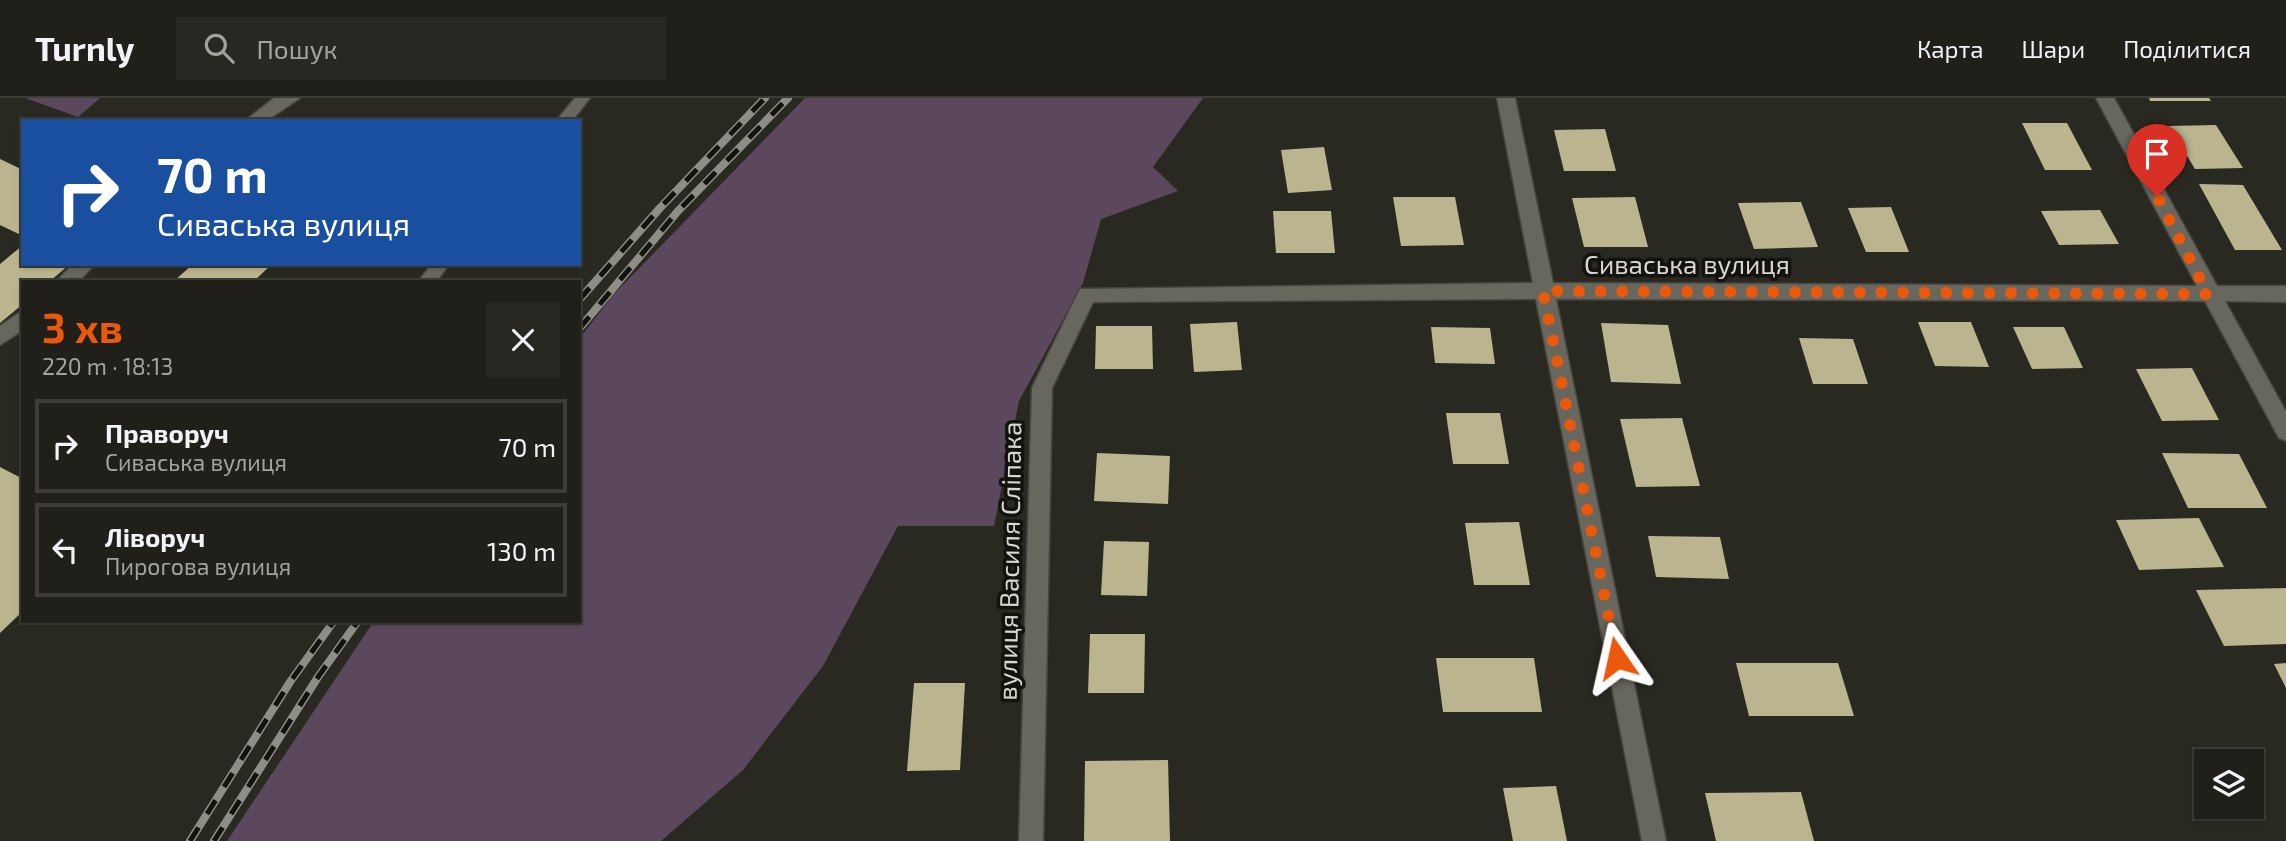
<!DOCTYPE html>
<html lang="uk">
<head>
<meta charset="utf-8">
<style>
	body { margin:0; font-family:"Exo 2",sans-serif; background:#282722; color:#f1f3f6; height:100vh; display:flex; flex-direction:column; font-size:26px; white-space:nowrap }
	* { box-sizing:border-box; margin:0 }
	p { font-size:23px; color:#a2a2a2 }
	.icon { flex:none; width:38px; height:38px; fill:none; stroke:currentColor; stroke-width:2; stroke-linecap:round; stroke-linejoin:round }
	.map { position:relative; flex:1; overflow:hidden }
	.panel { position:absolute; left:21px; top:182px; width:560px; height:343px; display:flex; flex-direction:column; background:#201f19; border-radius:0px; box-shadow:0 2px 5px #0004,0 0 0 2px #3d3d38 }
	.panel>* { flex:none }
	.hud { position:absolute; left:21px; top:21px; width:560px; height:147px; border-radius:0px; box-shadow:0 2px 5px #0004,0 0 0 2px #3d3d38; background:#1a4fa0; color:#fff; overflow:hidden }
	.fabs { position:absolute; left:2194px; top:651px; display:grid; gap:14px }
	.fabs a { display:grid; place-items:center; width:70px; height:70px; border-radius:0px; background:#201f19; box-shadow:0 2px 5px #0004,0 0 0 2px #3d3d38; font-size:35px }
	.pin { position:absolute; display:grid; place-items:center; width:60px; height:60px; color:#fff; margin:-72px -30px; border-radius:50% 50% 50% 0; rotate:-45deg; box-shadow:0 0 7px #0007 }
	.pin .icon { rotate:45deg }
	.me { position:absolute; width:77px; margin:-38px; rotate:349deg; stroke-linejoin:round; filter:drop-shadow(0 0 5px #0008) }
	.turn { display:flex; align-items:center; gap:24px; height:147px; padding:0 21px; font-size:32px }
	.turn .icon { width:91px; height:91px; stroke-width:2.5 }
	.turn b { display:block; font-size:49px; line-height:60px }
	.round { display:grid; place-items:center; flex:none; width:74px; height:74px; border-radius:0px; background:#282722 }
	.head { display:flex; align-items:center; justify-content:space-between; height:119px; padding:0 21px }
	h1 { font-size:42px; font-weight:700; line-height:52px; color:#ea580c }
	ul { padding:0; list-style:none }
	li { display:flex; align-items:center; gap:21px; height:94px; margin:0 14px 10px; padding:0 7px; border:4px solid #3d3d38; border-radius:0px }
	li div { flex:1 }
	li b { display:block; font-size:26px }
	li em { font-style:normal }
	header { display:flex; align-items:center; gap:42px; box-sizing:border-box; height:98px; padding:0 35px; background:#201f19; border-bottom:2px solid #3d3d38 }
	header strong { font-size:33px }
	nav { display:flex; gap:38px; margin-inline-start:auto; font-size:24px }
	.search { width:490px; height:63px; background:#282722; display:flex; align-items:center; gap:18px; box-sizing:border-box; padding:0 24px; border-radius:0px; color:#a2a2a2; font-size:26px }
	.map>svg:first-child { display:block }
	.green { fill:#5b485c }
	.building { fill:#bab58f }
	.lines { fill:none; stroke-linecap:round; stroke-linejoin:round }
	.lane-casing { stroke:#46453e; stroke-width:3 }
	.street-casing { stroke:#46453e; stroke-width:3 }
	.lane { fill:#68675e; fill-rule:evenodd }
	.street { fill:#68675e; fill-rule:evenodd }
	.rail-casing { stroke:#8e8d87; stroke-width:8 }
	.rail { stroke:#12120e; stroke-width:5; stroke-dasharray:16; stroke-linecap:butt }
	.route { stroke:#ea580c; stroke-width:12; stroke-dasharray:0 21.6 }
	.labels { text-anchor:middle; stroke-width:7; stroke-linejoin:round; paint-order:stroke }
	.street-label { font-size:26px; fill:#d7d6d1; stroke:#12120e }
</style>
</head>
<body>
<header>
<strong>Turnly</strong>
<div class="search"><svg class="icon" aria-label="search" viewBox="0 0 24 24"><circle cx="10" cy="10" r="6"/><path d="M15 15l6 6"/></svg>Пошук</div>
<nav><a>Карта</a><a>Шари</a><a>Поділитися</a></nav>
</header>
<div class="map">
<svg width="2286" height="743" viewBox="0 0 2286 743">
	<rect width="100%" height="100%" fill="#2a2921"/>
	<g class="green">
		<polygon points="25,0 100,0 78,19"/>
		<polygon points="805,0 1203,0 1153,69 1178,93 1101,121 1083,185 1019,303 994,428 898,428 823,568 743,672 661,743 227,743 374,523 579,523 579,241 613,197"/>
	</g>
	<g class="building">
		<polygon points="2149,0 2209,0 2211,3 2150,3"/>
		<polygon points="2022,25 2067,25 2092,72 2045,72"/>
		<polygon points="2216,27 2243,70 2195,71 2169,28"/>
		<polygon points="1605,31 1616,73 1564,73 1554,32"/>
		<polygon points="1324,49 1332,92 1288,95 1281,52"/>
		<polygon points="0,61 23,72 23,138 0,127"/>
		<polygon points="2199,86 2243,87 2282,152 2235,152"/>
		<polygon points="1393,99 1455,99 1464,147 1401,148"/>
		<polygon points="1635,99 1648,149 1584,149 1572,100"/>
		<polygon points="1801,104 1818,149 1754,151 1738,105"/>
		<polygon points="1891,109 1909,154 1866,154 1848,110"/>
		<polygon points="2100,112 2119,146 2059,147 2041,113"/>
		<polygon points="1273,113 1331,113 1335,155 1276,155"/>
		<polygon points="23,147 23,166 70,166 49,184 23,184 23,206 0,225 0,166"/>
		<polygon points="193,166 272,166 253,184 173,184"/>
		<polygon points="1237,224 1242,272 1194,274 1190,226"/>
		<polygon points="1918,224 1971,224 1989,269 1935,268"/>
		<polygon points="1601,225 1668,227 1681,286 1611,284"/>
		<polygon points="1096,228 1152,228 1153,271 1095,271"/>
		<polygon points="1431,229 1490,230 1495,266 1435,265"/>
		<polygon points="2013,229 2064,229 2083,270 2032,271"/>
		<polygon points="1799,240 1853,241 1868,286 1813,286"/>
		<polygon points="2192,270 2219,322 2162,323 2136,271"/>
		<polygon points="1446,315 1500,315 1509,366 1453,366"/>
		<polygon points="1682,320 1700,388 1636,389 1620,321"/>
		<polygon points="1097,355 1170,358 1168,406 1094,403"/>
		<polygon points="2162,355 2239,356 2267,410 2188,410"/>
		<polygon points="0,369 23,381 23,513 0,535"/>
		<polygon points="2199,420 2224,469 2139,472 2116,422"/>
		<polygon points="1519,424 1530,487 1474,487 1465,425"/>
		<polygon points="1648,438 1720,439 1729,481 1656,479"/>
		<polygon points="1104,443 1149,444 1147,498 1101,497"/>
		<polygon points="2286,490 2286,546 2224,548 2196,492"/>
		<polygon points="1090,536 1145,536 1144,595 1088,595"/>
		<polygon points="1436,560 1534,560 1542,614 1443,614"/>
		<polygon points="1736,565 1838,565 1854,618 1749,618"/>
		<polygon points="2286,565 2286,590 2274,566"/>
		<polygon points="914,585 965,585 960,672 907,673"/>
		<polygon points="1168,662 1170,743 1084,743 1085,663"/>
		<polygon points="1556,688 1567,743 1513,743 1503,690"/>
		<polygon points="1801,694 1814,743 1716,743 1705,695"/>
	</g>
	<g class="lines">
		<g class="lane-casing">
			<g id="lane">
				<polygon points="575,0 590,0 572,23 556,23"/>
				<polygon points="432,166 449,166 436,184 418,184"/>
			</g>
		</g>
		<g class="street-casing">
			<g id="street">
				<polygon points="274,0 300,0 266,23 245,23"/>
				<polygon points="1497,0 1515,0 1553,185 2197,188 2096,0 2114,0 2217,188 2286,188 2286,204 2225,203 2286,314 2286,343 2279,340 2205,203 1556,201 1666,743 1642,743 1536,201 1093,204 1052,290 1043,743 1019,743 1032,290 1080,191 1533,185"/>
				<polygon points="73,166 95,166 78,184 56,184"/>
				<polygon points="23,212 23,232 0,247 0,228"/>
			</g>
		</g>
		<use href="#lane" class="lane"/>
		<use href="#street" class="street"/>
		<g class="rail-casing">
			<g id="rail">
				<polyline points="579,202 660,110 765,0"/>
				<polyline points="579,231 678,113 788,0"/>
				<polyline points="190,743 290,584 334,523"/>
				<polyline points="214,743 318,579 358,523"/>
			</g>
		</g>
		<use href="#rail" class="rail"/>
	</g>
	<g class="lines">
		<polyline class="route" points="1617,560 1543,193 2208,196 2157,98"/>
	</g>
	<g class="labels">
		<g class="street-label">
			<text x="1687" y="176">Сиваська вулиця</text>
			<text transform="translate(1010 463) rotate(-89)" y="9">вулиця Василя Сліпака</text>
		</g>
	</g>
</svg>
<div class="fabs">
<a><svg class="icon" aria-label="layers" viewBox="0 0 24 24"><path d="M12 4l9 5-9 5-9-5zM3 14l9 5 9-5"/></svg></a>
</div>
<div class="pin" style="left:2157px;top:98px;background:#d93025"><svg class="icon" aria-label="arrive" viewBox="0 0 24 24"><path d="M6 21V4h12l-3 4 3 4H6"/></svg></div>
<svg class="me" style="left:1617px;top:560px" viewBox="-20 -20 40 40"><path d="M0-17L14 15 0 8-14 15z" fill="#ea580c" stroke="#fff" stroke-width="4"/></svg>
<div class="hud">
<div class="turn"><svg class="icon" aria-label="right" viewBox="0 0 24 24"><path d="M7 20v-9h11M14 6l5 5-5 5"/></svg><div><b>70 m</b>Сиваська вулиця</div></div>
</div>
<section class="panel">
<div class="head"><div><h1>3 хв</h1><p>220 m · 18:13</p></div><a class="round"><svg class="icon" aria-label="close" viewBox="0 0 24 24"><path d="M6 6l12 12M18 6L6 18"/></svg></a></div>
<ul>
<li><svg class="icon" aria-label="right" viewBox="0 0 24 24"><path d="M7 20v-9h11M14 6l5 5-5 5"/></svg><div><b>Праворуч</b><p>Сиваська вулиця</p></div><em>70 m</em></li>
<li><svg class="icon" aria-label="left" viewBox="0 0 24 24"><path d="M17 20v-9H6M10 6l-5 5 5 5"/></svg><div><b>Ліворуч</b><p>Пирогова вулиця</p></div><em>130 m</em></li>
</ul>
</section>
</div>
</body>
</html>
